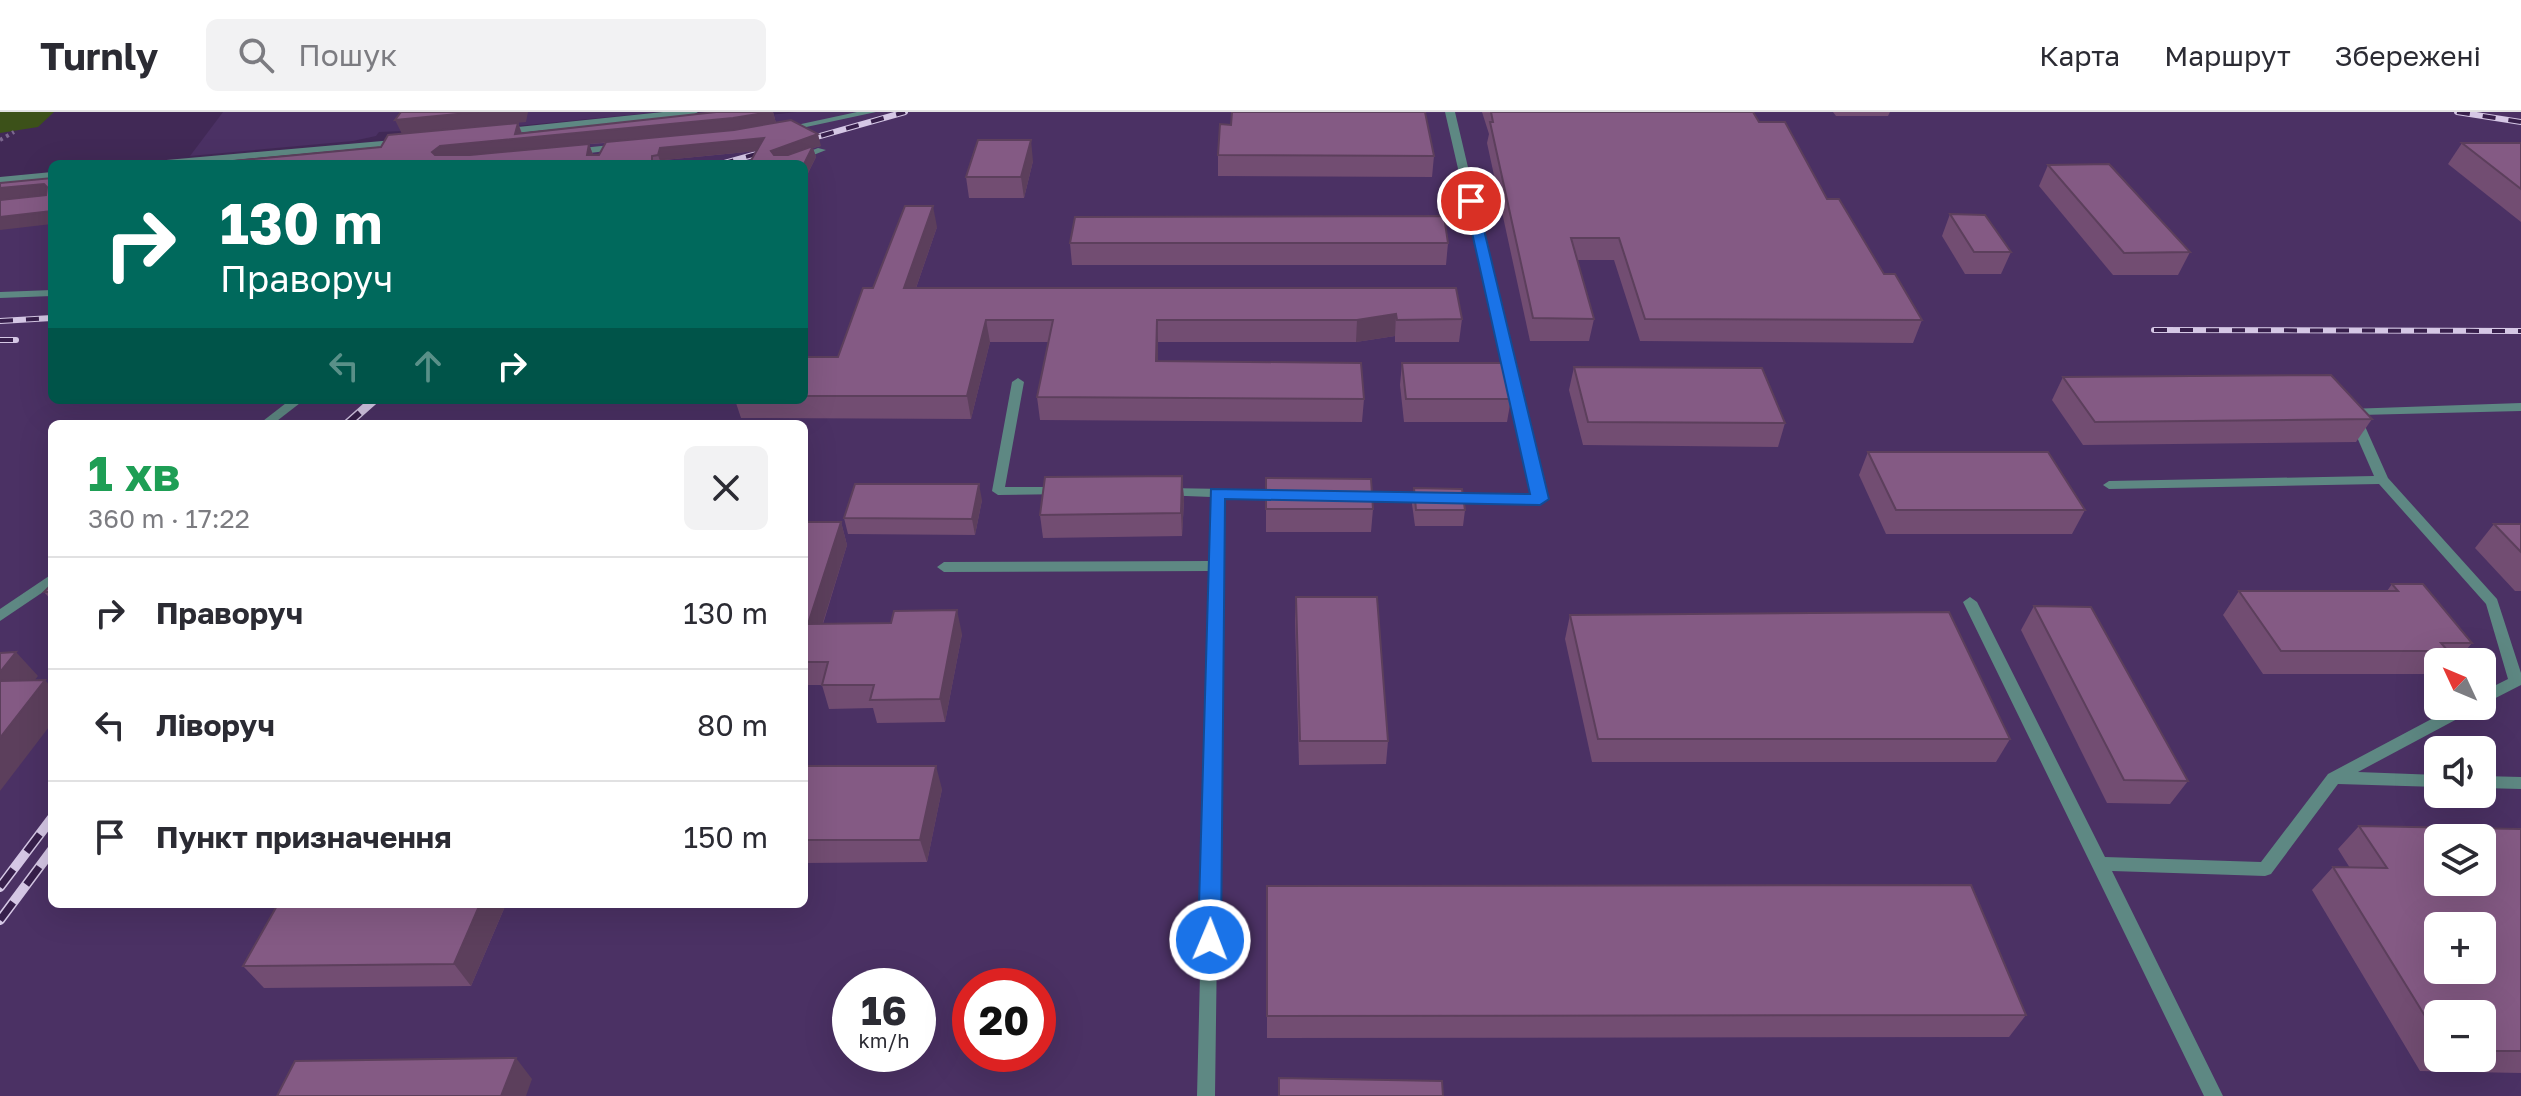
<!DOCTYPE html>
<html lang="uk">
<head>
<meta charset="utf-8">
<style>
	body { margin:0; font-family:"Golos Text",sans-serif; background:#f2f2f3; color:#2b2b33; height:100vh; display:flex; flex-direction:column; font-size:30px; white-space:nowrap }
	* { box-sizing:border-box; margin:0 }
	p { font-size:26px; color:#7c7c81 }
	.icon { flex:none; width:44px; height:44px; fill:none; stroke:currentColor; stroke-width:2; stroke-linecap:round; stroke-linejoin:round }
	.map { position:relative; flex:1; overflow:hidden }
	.drawer { position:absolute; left:48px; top:308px; width:760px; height:488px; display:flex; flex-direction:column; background:#fff; border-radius:12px; box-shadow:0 8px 32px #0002 }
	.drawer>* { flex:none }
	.banner { position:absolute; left:48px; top:48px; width:760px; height:244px; border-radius:12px; box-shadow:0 8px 32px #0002; background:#00695c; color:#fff; overflow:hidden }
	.needle { width:52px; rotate:314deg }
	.controls { position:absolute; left:2424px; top:536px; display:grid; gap:16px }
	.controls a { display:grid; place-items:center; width:72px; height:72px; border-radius:12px; background:#fff; box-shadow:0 8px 32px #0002; font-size:40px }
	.speed { position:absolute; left:832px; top:856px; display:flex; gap:16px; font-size:40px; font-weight:700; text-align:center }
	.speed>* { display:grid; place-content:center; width:104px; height:104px; border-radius:50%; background:#fff; box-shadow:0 8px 32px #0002; line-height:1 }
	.speed small { font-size:20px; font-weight:400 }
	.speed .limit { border:12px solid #d22; background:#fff; color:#111 }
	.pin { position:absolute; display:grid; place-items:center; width:68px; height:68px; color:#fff; margin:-34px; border:4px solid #fff; border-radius:50%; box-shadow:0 2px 8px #0007 }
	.me { position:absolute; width:88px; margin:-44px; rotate:1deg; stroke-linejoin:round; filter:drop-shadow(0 0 6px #0008) }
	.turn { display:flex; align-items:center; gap:28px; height:168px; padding:0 40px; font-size:36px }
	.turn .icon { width:104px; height:104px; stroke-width:2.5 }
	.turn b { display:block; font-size:56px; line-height:68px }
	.lanes { display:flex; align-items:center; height:76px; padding:0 40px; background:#0003; justify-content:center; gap:40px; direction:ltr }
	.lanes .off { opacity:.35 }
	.round { display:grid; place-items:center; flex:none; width:84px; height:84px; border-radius:12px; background:#f2f2f3 }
	.headline { display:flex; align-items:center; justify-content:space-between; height:136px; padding:0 40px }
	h1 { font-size:48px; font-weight:700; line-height:60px; color:#1e9e55 }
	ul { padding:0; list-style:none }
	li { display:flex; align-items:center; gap:24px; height:112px; padding:0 40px; border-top:2px solid #e1e1e2 }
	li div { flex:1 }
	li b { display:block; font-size:30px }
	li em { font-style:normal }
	header { display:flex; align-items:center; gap:48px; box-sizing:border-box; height:112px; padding:0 40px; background:#fff; border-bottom:2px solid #e1e1e2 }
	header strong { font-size:38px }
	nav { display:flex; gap:44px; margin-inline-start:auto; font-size:28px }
	.search { width:560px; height:72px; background:#f2f2f3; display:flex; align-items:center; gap:20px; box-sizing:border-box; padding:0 28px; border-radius:12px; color:#7c7c81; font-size:30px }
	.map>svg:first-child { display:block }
	.built { fill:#4b3164; fill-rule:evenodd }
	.green { fill:#3c5119 }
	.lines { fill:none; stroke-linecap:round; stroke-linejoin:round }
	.path { stroke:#7c688f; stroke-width:4; stroke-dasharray:3 4; stroke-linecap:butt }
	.lane { fill:#5e8883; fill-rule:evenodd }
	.street { fill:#5e8883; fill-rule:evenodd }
	.rail-far2-casing { stroke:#d5c7e5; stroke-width:6 }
	.rail-far1-casing { stroke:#d5c7e5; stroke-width:9 }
	.rail-casing { stroke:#d5c7e5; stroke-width:10 }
	.rail-far2 { stroke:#371f4b; stroke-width:4; stroke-dasharray:13; stroke-linecap:butt }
	.rail-far1 { stroke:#371f4b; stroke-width:6; stroke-dasharray:17; stroke-linecap:butt }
	.rail { stroke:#371f4b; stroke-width:7; stroke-dasharray:22; stroke-linecap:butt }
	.wall { fill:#724d72; fill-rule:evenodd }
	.shaded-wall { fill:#5c3f5c }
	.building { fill:#845a84; stroke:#5c3f5c; stroke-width:2; fill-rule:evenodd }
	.route { fill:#1a73e8; stroke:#114b97; stroke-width:2 }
</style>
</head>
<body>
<header>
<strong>Turnly</strong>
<div class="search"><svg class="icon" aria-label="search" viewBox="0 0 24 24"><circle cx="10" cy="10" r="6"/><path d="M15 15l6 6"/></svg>Пошук</div>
<nav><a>Карта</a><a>Маршрут</a><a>Збережені</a></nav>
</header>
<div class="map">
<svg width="2521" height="984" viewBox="0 0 2521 984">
	<rect width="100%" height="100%" fill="#412956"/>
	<g class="built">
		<polygon points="223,0 661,0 473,18 457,11 428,18 379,20 376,24 353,29 190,44"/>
		<path d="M797,0H2521V984H0V83L52,78V288H804V52H315ZM52,312H804V792H52ZM2438,550H2482V594H2438ZM2438,638H2482V682H2438ZM2438,726H2482V770H2438ZM2438,814H2482V858H2438ZM850,874H918V942H850ZM970,874H1038V942H970ZM2438,902H2482V946H2438Z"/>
	</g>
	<polygon class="green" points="0,0 54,0 38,15 0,21"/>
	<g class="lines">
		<polyline class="path" points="0,28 14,20"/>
		<g class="lane">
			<polygon points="857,0 876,0 783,20 778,17"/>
			<polygon points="1445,0 1455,0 1546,387 1540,391 1353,388 1347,384 1353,380 1533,383"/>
			<polygon points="620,32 623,33 623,37 573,43 568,40 573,37"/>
			<polygon points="818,36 826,38 791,52 777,52"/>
			<polygon points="52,178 52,184 0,186 0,180"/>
			<polygon points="1018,266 1024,270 1005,375 1061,375 1066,376 1067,379 1066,382 998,383 992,379 1012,270"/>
			<polygon points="290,288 304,288 273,312 259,312"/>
			<polygon points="2521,291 2521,299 2360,303 2388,366 2497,487 2521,561 2521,573 2482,593 2482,580 2508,567 2486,492 2379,372 2109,377 2103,373 2109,369 2374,364 2346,300 2348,297"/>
			<polygon points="1166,376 1284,378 1290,382 1284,386 1223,385 1215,984 1197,984 1210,459 944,460 937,455 944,450 1210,449 1211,385 1161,383 1160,380"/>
			<polygon points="52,462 52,474 0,509 0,497"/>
			<polygon points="1970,485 1977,490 2105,745 2261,750 2328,662 2456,594 2477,594 2474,598 2358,660 2438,663 2438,675 2338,672 2271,762 2265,764 2112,759 2223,984 2204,984 1963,490"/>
			<polygon points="2482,664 2521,665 2521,677 2482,676"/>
		</g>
		<g class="street">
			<polygon points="663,0 698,0 693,3 499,23 494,20 499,17"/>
			<polygon points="405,27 410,30 409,32 192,52 150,52 155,49"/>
			<polygon points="52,60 52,66 0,71 0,65"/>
		</g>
		<g class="rail-far2-casing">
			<g id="rail-far2">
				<polyline points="2457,0 2521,10"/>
				<polyline points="721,52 905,0"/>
				<polyline points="0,209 52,206"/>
				<polyline points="2154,218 2521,219"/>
				<polyline points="0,228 16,228"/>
			</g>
		</g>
		<g class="rail-far1-casing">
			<polyline id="rail-far1" points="347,312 374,288"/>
		</g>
		<g class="rail-casing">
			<g id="rail">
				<polyline points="0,775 52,706"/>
				<polyline points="0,808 52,738"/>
			</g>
		</g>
		<use href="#rail-far2" class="rail-far2"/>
		<use href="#rail-far1" class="rail-far1"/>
		<use href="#rail" class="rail"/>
	</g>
	<g class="wall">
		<path d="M773,0L776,11L821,34L813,36L816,45L804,69V52L757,39L664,48L663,52H202L381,35L518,11L522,21ZM606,31L599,43H593L589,32Z"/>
		<polygon points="1482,0 1753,0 1759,10 1827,87 1884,162 1922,208 1913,231 1640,229 1614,148 1577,148 1594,207 1589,229 1530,229 1487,31 1489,22"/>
		<polygon points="1833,0 1890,0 1888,4 1836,4"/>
		<polygon points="1231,13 1434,44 1432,65 1218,64 1218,43"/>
		<polygon points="2462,31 2521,31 2521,110 2448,52"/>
		<polygon points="1033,49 1024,86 969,86 966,65"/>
		<polygon points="2048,53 2190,140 2178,163 2113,163 2039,74"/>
		<polygon points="1950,102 2011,140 2001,162 1965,162 1942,124"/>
		<polygon points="937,115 916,176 1462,207 1459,230 1395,230 1395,224 1356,230 1158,230 1158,249 1364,287 1362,310 1040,308 1037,285 1048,230 990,230 971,307 741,306 735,288 804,288 804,245 838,245 873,176"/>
		<polygon points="1070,131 1448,131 1446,153 1072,153"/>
		<polygon points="1402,251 1511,287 1507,310 1404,310 1400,273"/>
		<polygon points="1574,255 1785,311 1778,335 1583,333 1569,278"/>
		<polygon points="2063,265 2372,307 2356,330 2083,333 2052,288"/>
		<polygon points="1868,340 2085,398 2072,422 1886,422 1859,363"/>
		<polygon points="1182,364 1184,388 1182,424 1043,426 1040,403"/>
		<polygon points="1266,366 1373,397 1371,420 1266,420"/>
		<polygon points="1414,376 1465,398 1463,414 1415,414 1412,392"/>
		<polygon points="982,388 975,423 848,422 844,406"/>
		<polygon points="804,410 841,410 847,433 823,512 962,522 945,610 877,611 873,596 829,597 822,573 804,573"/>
		<polygon points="2494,412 2521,412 2521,479 2515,479 2475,436"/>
		<polygon points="52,472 52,489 44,480"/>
		<polygon points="2392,472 2472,531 2456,550 2438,550 2438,555 2434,555 2427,562 2263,562 2223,503 2239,479 2387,479"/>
		<polygon points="1296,485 1388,629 1386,652 1299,653 1295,508"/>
		<polygon points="2034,494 2188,669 2170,692 2107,691 2021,518"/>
		<polygon points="1570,503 2010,627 1996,650 1592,650 1565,527"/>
		<polygon points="804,654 942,677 927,750 804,751"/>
		<path d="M2359,714L2521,717V961L2420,959L2312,778L2333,755L2350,756L2338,737ZM2438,902H2482V946H2438Z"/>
		<polygon points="1267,774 2026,903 2009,925 1267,926"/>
		<polygon points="506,792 471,874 264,876 243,854"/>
	</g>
	<g class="shaded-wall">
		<polygon points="478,0 528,0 526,10 402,22 395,8"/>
		<polygon points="773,0 776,11 737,18 589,32 593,43 437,52 432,40 440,34 515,22 518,11 522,23"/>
		<polygon points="818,22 821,34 813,36 816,45 804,69 804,52 774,51 771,39"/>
		<polygon points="764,26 767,38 664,48 663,52 661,52 658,43 660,36"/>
		<polygon points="1031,28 1033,49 1024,86 1021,65"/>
		<polygon points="44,72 52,84 0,89 0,76"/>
		<polygon points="933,94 937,115 908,199 904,176"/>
		<polygon points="52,99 52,112 0,118 0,105"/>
		<polygon points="1396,202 1395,224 1356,230 1357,208"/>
		<polygon points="986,208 990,230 971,307 967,284"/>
		<polygon points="1157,208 1158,230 1158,272 1156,249"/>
		<polygon points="1182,364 1184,388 1182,424 1181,401"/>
		<polygon points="979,372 982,388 975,423 972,407"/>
		<polygon points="841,410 847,433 815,536 808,512"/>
		<polygon points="957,498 962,522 945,610 940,587"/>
		<polygon points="16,540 38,564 15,593 0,577 0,560"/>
		<polygon points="45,568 52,576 52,611 0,679 0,626"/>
		<polygon points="936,654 942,677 927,750 920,728"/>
		<polygon points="480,792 506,792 471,874 454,852"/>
		<polygon points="516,946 532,967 526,984 501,984"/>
	</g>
	<g class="building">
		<polygon points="401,0 478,0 395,8"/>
		<polygon points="716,0 771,0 733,6 440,34 432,40 435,43 470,43 589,32 587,43 599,43 606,30 734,18 791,8 818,22 771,39 774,43 788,43 813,34 804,52 749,52 764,26 660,36 658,43 652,44 652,52 202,52 381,35 388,23 518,11 515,22"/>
		<polygon points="1232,0 1425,0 1434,44 1218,43 1220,12 1231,13"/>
		<polygon points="1491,0 1753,0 1759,10 1785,10 1827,87 1839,87 1884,162 1895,162 1922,208 1645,207 1619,126 1571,126 1594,207 1533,206 1490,10 1493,10"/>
		<polygon points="978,28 1031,28 1021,65 966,65"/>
		<polygon points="2462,31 2521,31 2521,77"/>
		<polygon points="2109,52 2190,140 2124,141 2048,53"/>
		<polygon points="52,66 52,99 0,105 0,88 46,83 47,75 44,72 0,76 0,71"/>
		<polygon points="905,94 933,94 904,176 1456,176 1462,207 1397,208 1396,202 1357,208 1157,208 1156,249 1361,251 1364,287 1037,285 1053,208 986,208 967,284 804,284 804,245 838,245 863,176 873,176"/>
		<polygon points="1950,102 1985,103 2011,140 1974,140"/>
		<polygon points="1444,104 1448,131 1070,131 1075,105"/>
		<polygon points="1402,251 1504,251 1511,287 1406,287"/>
		<polygon points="1574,255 1762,256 1785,311 1588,310"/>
		<polygon points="2331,263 2372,307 2095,310 2063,265"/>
		<polygon points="1868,340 2048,340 2085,398 1896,398"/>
		<polygon points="1182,364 1181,401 1040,403 1045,365"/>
		<polygon points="1266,366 1371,367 1373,397 1266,397"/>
		<polygon points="855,372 979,372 972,407 844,406"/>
		<polygon points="1414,376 1462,377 1465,398 1416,398"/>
		<polygon points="804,410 841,410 808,512 891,511 894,499 957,498 940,587 870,588 874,573 822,573 828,550 804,550"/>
		<polygon points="2494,412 2521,412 2521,440"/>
		<polygon points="52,472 52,480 44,480"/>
		<polygon points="2392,472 2423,472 2472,531 2441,531 2448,539 2281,539 2239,479 2398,479"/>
		<polygon points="1296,485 1377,485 1388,629 1300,629"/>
		<polygon points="2034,494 2091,495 2188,669 2124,668"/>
		<polygon points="1949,500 2010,627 1598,627 1570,503"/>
		<polygon points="16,540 0,560 0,541"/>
		<polygon points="45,568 0,626 0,569"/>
		<polygon points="804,654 936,654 920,728 804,728"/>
		<path d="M2359,714L2521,717V939H2482V902H2438V925L2333,755L2387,756ZM2438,726H2482V770H2438ZM2438,814H2482V858H2438Z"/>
		<polygon points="1971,773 2026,903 1267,904 1267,774"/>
		<polygon points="278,792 480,792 454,852 243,854"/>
		<polygon points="516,946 501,984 277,984 295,949"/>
		<polygon points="1279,966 1442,969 1443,984 1279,984"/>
	</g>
	<polygon class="route" points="1471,86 1477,89 1549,387 1540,393 1225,387 1221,828 1218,835 1210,838 1202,835 1198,828 1211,377 1530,382 1465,89"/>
</svg>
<div class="controls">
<a><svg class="needle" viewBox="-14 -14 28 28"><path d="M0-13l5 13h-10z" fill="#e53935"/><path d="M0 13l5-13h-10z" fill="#7c7c81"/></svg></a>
<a><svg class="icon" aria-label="sound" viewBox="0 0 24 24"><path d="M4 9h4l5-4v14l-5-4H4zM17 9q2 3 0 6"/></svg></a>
<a><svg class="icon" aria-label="layers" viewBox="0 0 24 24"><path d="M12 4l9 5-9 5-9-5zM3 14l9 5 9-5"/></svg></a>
<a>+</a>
<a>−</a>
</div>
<div class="speed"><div>16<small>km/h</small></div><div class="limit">20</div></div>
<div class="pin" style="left:1471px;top:89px;background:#d93025"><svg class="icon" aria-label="arrive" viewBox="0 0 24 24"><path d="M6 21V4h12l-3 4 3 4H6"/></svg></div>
<svg class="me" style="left:1210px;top:828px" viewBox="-20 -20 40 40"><circle r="17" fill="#1a73e8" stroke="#fff" stroke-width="3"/><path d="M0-11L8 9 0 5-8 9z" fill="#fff"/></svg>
<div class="banner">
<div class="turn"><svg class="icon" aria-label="right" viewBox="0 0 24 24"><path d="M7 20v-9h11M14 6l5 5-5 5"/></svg><div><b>130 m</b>Праворуч</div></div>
<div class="lanes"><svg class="icon off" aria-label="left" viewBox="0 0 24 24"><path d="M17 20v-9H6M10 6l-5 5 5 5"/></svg><svg class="icon off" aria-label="ahead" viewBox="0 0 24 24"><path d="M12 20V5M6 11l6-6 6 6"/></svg><svg class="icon" aria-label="right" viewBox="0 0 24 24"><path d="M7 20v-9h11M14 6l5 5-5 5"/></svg></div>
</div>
<section class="drawer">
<div class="headline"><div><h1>1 хв</h1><p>360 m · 17:22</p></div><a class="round"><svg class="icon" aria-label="close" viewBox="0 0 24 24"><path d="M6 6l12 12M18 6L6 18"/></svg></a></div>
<ul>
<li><svg class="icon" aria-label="right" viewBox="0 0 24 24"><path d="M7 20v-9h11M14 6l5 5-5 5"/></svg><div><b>Праворуч</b></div><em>130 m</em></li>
<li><svg class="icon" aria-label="left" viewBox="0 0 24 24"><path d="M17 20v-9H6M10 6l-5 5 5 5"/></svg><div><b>Ліворуч</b></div><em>80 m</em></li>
<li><svg class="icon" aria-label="arrive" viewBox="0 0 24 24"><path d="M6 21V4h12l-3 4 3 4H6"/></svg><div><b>Пункт призначення</b></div><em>150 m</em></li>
</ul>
</section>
</div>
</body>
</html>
